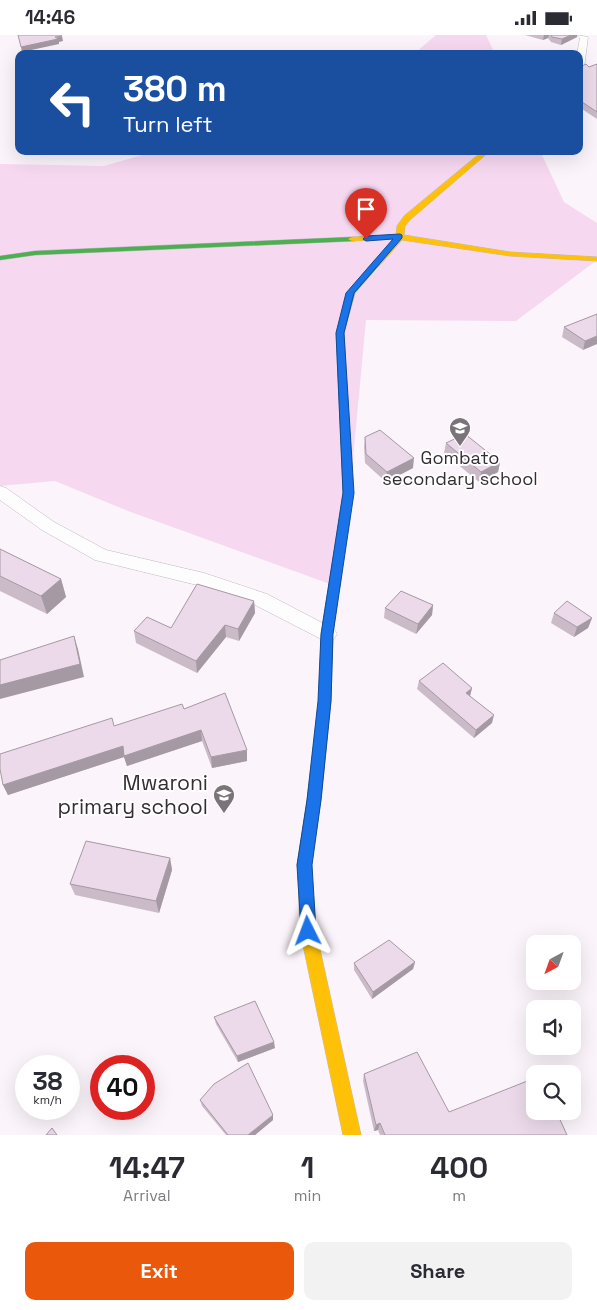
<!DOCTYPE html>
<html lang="en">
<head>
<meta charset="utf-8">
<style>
	body { margin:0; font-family:"Space Grotesk",sans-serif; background:#f2f2f3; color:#2b2b33; height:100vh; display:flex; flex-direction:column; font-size:19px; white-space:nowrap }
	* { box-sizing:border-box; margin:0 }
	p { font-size:16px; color:#7c7c81 }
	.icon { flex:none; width:28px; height:28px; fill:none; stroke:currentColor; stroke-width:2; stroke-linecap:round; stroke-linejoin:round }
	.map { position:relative; height:1100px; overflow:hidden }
	.details { display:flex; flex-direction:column; background:#fff; flex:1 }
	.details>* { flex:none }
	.banner { position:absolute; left:15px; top:15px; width:568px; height:105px; border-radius:10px; box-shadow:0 5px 20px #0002; background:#1a4fa0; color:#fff; overflow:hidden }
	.needle { width:32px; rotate:221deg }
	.buttons { position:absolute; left:526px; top:900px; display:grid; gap:10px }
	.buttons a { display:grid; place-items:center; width:55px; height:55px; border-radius:10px; background:#fff; box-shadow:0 5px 20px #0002; font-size:25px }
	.speed { position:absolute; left:15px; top:1020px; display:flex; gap:10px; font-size:25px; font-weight:700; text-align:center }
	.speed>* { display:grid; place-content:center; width:65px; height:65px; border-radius:50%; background:#fff; box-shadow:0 5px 20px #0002; line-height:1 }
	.speed small { font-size:12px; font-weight:400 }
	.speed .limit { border:8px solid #d22; background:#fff; color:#111 }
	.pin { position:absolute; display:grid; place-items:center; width:42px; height:42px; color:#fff; margin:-51px -21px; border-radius:50% 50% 50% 0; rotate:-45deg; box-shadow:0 0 5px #0007 }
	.pin .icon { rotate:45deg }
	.me { position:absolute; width:55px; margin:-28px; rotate:357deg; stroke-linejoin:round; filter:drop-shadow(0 0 4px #0008) }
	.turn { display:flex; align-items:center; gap:18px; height:105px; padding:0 25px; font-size:22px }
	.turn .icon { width:65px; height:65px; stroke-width:2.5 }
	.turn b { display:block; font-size:35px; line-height:42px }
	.eta { display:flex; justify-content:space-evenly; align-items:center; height:85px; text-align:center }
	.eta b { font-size:30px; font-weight:800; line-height:35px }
	.primary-button { display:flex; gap:10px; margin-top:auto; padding:10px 25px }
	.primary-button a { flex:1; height:58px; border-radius:10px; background:#ea580c; color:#fff; font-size:20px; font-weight:800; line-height:58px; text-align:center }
	.primary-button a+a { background:#f2f2f3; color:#2b2b33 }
	.status { display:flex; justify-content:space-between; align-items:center; height:35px; padding:0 25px; background:#fff; direction:ltr }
	.status svg { height:14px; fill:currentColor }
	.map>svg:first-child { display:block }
	.green { fill:#f7d8f1 }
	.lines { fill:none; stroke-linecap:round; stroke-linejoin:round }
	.street-casing { stroke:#c0b9bf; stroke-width:1 }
	.fast-casing { stroke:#c0b9bf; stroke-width:1 }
	.slow-casing { stroke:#c0b9bf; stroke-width:1 }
	.jam-casing { stroke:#c0b9bf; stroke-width:1 }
	.street { fill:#fefdfe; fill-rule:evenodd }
	.fast { fill:#4caf50; fill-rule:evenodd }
	.slow { fill:#ffc107; fill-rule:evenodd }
	.jam { fill:#c62828; fill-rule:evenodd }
	.wall { fill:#cbbbc9 }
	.shaded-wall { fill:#a599a4 }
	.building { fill:#ecdaea; stroke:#a599a4 }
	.route { fill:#1a73e8; stroke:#114b97 }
	.labels { text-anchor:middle; stroke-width:4; stroke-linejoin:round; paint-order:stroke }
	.poi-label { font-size:18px; fill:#342d33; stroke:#fff }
	.near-poi-label { font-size:21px; fill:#342d33; stroke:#fff; text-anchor:end }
</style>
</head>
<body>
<div class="status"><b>14:46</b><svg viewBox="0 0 49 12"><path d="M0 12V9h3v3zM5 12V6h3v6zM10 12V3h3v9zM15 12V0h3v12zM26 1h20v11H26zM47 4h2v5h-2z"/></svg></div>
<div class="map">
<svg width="597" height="1100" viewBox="0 0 597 1100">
	<rect width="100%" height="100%" fill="#fbf4fa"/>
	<g class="green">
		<polygon points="436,0 486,0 495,19 414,19"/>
		<polygon points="156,116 535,116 542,120 564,167 597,188 597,225 516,286 366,285 341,553 128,476 55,446 0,451 0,129 104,131"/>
	</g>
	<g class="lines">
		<g class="street-casing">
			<g id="street">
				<polygon points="577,0 588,2 584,33 579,36 579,19 577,19 580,3"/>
				<polygon points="0,451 6,453 54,487 106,515 204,538 267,559 334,594 337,599 334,604 327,607 253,569 201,551 95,525 42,495 0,465"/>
			</g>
		</g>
		<g class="fast-casing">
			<g id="fast">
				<polygon points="352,202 355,202 355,206 35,220 0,225 0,221 35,216"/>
				<polygon points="375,225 382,227 355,258 344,298 353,457 343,524 338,528 333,524 343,457 336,298 347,258"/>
			</g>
		</g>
		<g class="slow-casing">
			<g id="slow">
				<polygon points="483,116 490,116 410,185 405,191 404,200 510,217 597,222 597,226 510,221 402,205 381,229 378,229 374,227 394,204 352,206 348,204 352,202 396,200 397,191 404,181"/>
				<polygon points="305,834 310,836 312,841 316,896 361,1100 343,1100 300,896 298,841 300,836"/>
			</g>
		</g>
		<g class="jam-casing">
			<polygon id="jam" points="338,520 343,524 333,599 331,666 321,765 311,830 312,841 310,846 305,848 300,846 297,830 307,765 319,666 321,599 333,524"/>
		</g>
		<use href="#street" class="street"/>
		<use href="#fast" class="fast"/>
		<use href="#slow" class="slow"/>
		<use href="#jam" class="jam"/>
	</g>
	<g class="wall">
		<polygon points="525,0 577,0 577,2 561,10 551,7 548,3 543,5"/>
		<polygon points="579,25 580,32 589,32 597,29 597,84 579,72"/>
		<polygon points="597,279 583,315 562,302 564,292"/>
		<polygon points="365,402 413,433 386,447 365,428 364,412"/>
		<polygon points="446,408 500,427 498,437 479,447 444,418"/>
		<polygon points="0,514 61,544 66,562 47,579 0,556"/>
		<polygon points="254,566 255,578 239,606 226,602 197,638 136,608 134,596 171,593"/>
		<polygon points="433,570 432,580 416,599 384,583 385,573"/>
		<polygon points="554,578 592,583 588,593 574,602 551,588"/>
		<polygon points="419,646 472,653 470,661 492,688 474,703 417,654"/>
		<polygon points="184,674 247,726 212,733 202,706 127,731 124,722 8,760 3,750 114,691"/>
		<polygon points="170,823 172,835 159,878 75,860 70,849"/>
		<polygon points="415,927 413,934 372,964 354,935 354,928"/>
		<polygon points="214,982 275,1013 238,1027 216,989"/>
		<polygon points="364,1039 449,1077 567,1100 380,1100 378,1095 374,1096 363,1046"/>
		<polygon points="200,1065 273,1080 273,1085 255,1100 226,1100 202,1071"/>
	</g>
	<g class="shaded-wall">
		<polygon points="544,0 549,0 548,3 543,5"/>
		<polygon points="571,0 577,0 577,2 561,10 562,4"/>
		<polygon points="62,1 63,6 59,7 59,9 22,17 21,12"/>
		<polygon points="597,301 597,309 583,315 585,306"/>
		<polygon points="414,423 413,433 386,447 387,437"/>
		<polygon points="500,427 498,437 479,447 481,437"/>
		<polygon points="61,544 66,562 47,579 41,561"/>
		<polygon points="254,566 255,578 239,606 238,594"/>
		<polygon points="433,570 432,580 416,599 418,589"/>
		<polygon points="592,583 588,593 574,602 577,592"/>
		<polygon points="225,590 226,602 197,638 196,626"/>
		<polygon points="74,601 78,614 84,642 0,664 0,650"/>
		<polygon points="472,653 470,661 466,658"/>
		<polygon points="494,680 492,688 474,703 476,695"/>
		<polygon points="201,695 202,706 127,731 124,722 8,760 3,750 123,711"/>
		<polygon points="247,715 247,726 212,733 211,722"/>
		<polygon points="170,823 172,835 159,878 156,866"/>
		<polygon points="415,927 413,934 372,964 373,957"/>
		<polygon points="274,1007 275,1013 238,1027 237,1021"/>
		<polygon points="273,1080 273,1085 255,1100 248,1100"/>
		<polygon points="380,1088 378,1095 374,1096 376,1090"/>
	</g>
	<g class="building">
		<polygon points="18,0 60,0 62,1 55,2 58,4 21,12"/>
		<polygon points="551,0 571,0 562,4 552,2"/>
		<polygon points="571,16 574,19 546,19 546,18"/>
		<polygon points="579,25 580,32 586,29 589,32 597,29 597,77 579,65 579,51 582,48 579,47"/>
		<polygon points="597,279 597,301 585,306 564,292"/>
		<polygon points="380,395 414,423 387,437 366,419 365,402"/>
		<polygon points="465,399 500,427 481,437 446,408"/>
		<polygon points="0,514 61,544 41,561 0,541"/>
		<polygon points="197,549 254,566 238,594 225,590 196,626 134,596 147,582 171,593"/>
		<polygon points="401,556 433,570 418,589 385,573"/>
		<polygon points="567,566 592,583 577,592 554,578"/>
		<polygon points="74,601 80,629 0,650 0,625"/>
		<polygon points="443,628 472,653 466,658 494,680 476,695 419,646"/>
		<polygon points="225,658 247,715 211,722 201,695 124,721 123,711 3,750 0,734 0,719 112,683 114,691 182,669 184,674"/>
		<polygon points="86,806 170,823 156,866 70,849"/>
		<polygon points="389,905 415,927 373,957 354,928"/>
		<polygon points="255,966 274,1007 237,1021 214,982"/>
		<polygon points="417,1017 449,1077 535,1043 535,1076 556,1076 567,1100 385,1100 380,1088 376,1090 364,1039"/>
		<polygon points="248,1028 273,1080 248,1100 228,1100 200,1065 214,1049"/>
		<polygon points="52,1093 57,1100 46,1100"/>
	</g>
	<polygon class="route" points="400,199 402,200 402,203 354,258 344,298 354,458 333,599 331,666 321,765 312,830 316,896 314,902 308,904 303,902 301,896 297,830 307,765 318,666 321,599 343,458 336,298 346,258 393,204 366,206 363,204 366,201"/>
	<defs>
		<g id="school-pin" transform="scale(1.125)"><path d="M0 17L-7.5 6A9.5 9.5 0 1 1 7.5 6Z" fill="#7a7379" stroke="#fff"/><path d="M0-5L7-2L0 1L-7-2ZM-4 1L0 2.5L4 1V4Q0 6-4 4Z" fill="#fff"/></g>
	</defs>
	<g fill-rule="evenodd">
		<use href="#school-pin" x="460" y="393"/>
		<use href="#school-pin" x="224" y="760"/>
	</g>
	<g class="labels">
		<g class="poi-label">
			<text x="460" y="429">Gombato<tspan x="460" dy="21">secondary school</tspan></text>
		</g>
		<g class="near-poi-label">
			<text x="208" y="755">Mwaroni<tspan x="208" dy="24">primary school</tspan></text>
		</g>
	</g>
</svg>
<div class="buttons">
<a><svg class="needle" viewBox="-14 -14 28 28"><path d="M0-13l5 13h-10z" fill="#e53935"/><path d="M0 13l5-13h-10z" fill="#7c7c81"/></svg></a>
<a><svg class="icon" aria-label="sound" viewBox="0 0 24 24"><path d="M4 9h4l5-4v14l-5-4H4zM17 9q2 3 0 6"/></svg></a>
<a><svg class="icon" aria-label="search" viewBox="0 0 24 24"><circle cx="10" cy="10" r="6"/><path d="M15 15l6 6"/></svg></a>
</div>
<div class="speed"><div>38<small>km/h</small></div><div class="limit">40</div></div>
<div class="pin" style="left:366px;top:204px;background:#d93025"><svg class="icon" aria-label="arrive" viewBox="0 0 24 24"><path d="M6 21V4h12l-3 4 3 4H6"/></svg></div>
<svg class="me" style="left:308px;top:896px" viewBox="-20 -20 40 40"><path d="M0-17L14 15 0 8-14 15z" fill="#1a73e8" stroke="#fff" stroke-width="4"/></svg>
<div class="banner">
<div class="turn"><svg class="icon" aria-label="left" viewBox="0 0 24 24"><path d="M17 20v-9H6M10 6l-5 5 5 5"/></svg><div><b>380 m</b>Turn left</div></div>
</div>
</div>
<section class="details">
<div class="eta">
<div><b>14:47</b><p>Arrival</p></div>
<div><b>1</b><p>min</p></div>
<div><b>400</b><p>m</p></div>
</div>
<div class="primary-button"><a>Exit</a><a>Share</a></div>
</section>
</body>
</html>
